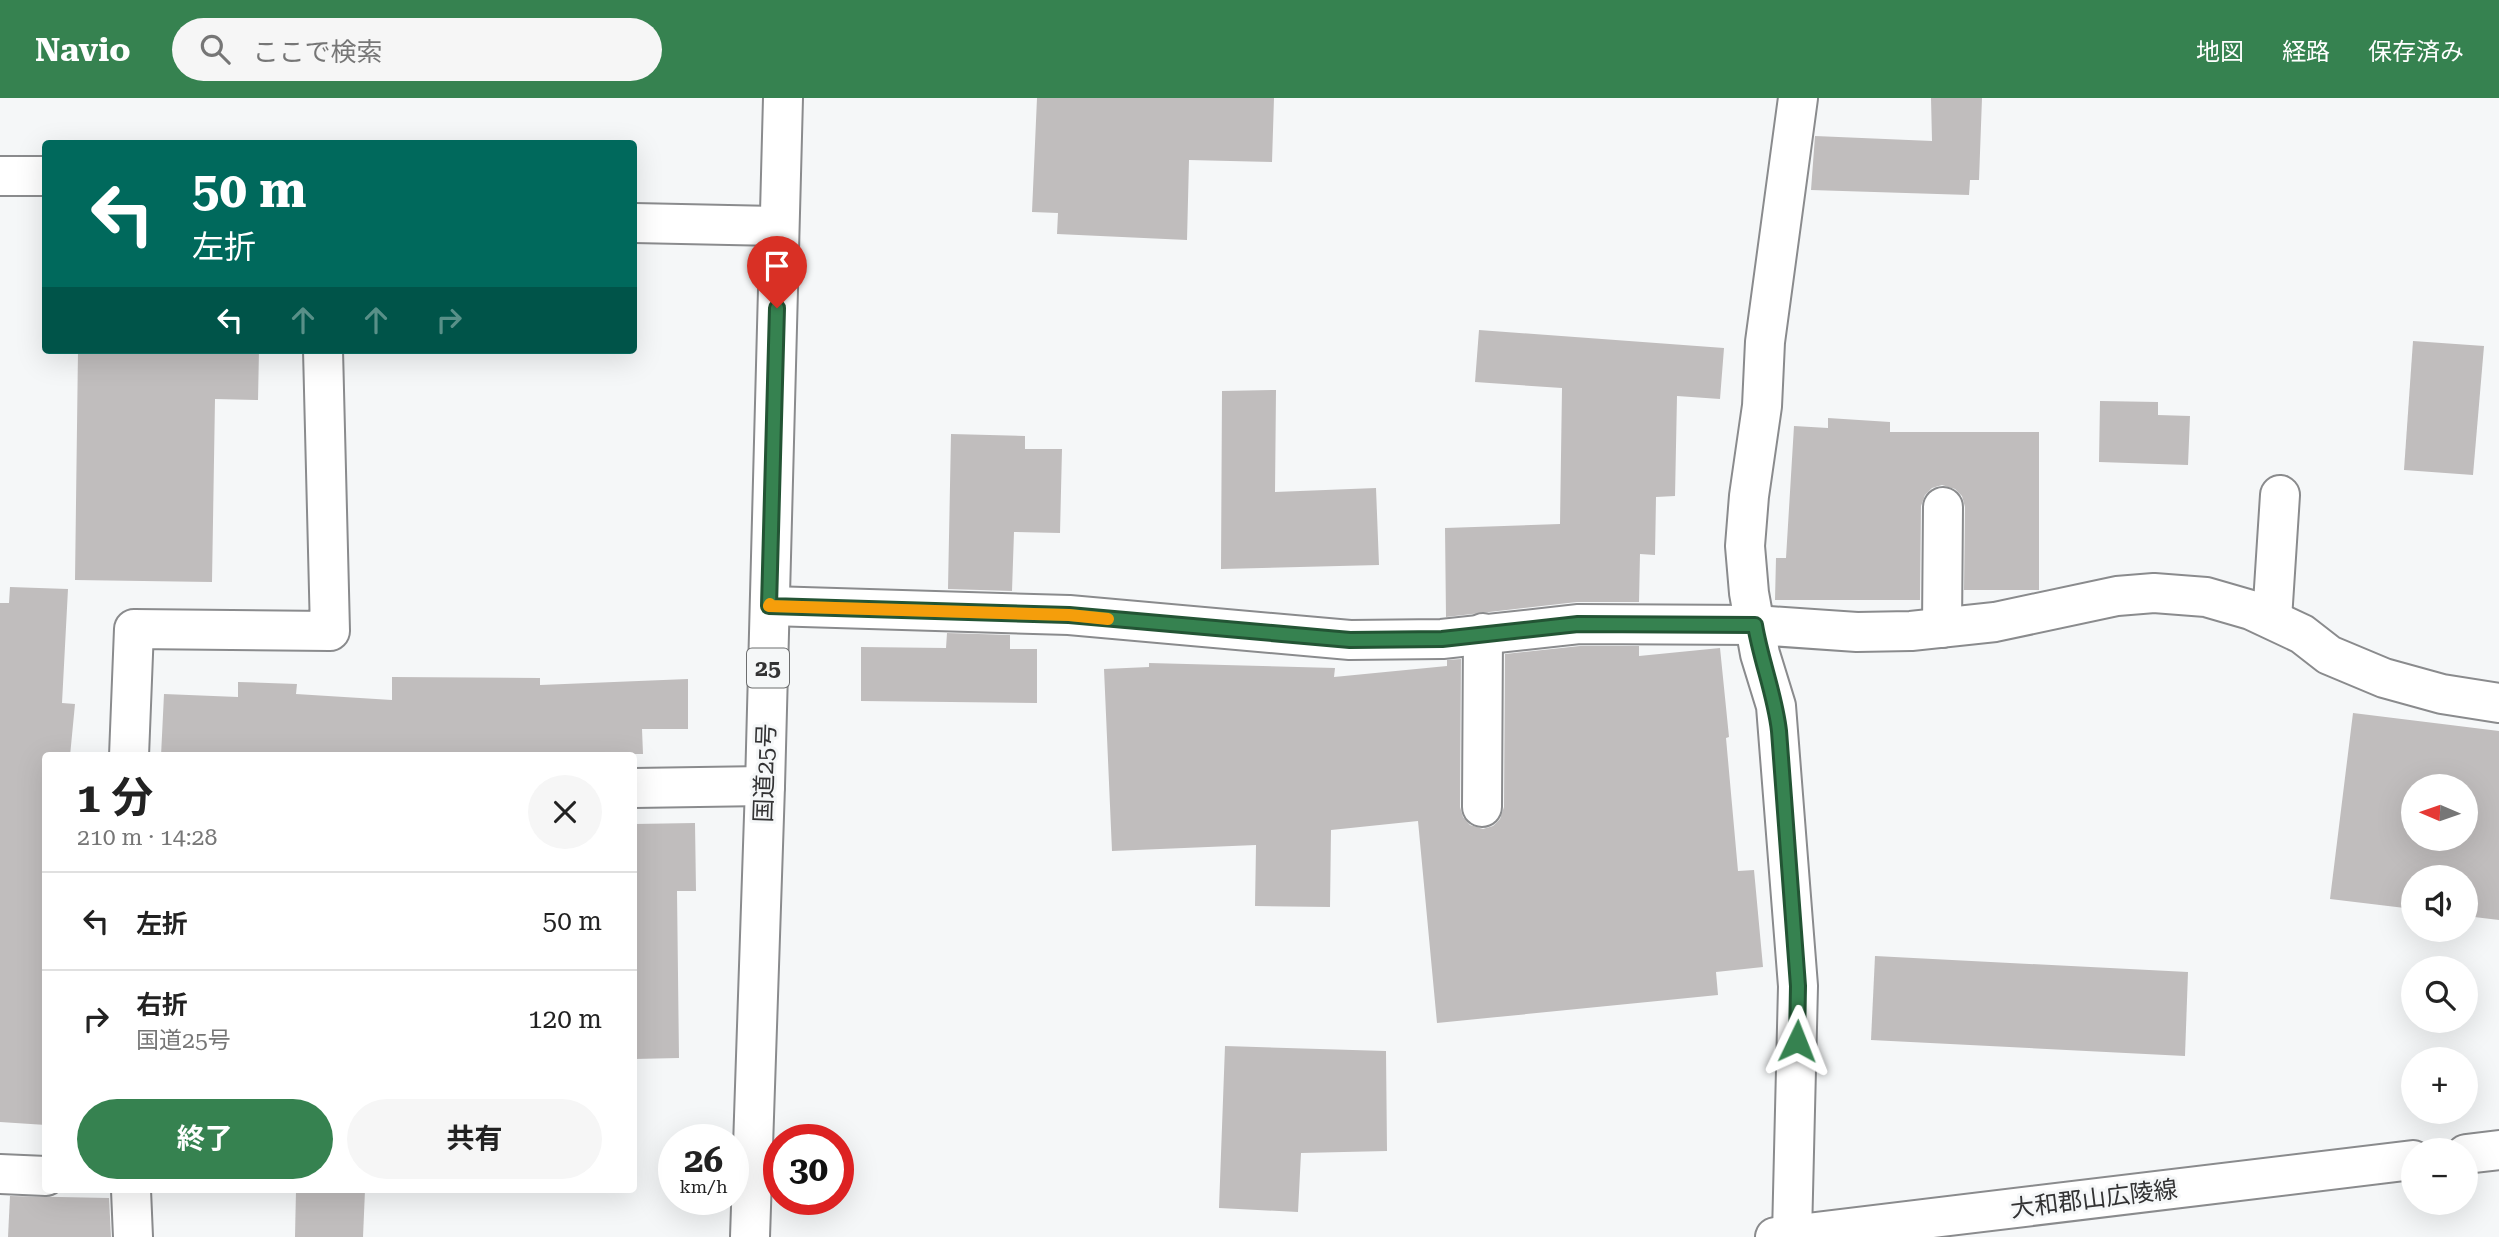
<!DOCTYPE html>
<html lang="ja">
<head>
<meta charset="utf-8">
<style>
	body { margin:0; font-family:"Roboto Serif","Noto Sans JP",serif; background:#f6f6f6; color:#222; height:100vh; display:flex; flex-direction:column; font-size:26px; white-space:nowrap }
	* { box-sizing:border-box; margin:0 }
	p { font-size:23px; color:#767676 }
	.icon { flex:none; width:38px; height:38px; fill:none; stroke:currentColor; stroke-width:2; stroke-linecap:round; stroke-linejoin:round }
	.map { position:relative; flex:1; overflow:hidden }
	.panel { position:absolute; left:42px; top:654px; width:595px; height:441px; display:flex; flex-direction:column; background:#fff; border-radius:7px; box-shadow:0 7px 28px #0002 }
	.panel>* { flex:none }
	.top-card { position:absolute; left:42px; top:42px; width:595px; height:214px; border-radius:7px; box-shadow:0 7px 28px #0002; background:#00695c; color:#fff; overflow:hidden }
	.needle { width:46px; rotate:272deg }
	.buttons { position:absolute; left:2401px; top:676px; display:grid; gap:14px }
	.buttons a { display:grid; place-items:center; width:77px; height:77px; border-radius:50%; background:#fff; box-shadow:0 7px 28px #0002; font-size:35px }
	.speed { position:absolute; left:658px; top:1026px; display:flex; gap:14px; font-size:35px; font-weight:700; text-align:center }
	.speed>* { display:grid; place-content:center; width:91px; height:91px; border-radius:50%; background:#fff; box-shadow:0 7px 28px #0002; line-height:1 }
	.speed small { font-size:18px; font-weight:400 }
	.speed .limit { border:10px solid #d22; background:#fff; color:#111 }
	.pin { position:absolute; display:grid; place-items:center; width:60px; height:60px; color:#fff; margin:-72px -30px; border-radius:50% 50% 50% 0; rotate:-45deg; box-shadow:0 0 7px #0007 }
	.pin .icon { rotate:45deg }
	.me { position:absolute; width:77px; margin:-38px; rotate:2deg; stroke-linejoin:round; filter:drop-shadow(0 0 5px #0008) }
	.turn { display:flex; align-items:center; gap:24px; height:147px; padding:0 35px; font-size:32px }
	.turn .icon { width:91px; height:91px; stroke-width:2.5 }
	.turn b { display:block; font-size:49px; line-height:60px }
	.lanes { display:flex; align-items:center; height:66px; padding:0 35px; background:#0003; justify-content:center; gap:35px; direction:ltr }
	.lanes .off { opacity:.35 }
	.round { display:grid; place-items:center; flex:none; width:74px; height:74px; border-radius:37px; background:#f6f6f6 }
	.overview { display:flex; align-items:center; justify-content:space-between; height:119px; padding:0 35px }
	h1 { font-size:42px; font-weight:700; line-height:52px }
	.primary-button { display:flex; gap:14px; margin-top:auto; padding:14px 35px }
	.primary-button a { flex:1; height:80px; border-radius:42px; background:#368250; color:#fff; font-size:28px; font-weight:700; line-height:80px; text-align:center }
	.primary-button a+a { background:#f6f6f6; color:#222 }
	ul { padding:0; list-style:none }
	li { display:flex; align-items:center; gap:21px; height:98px; padding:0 35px; border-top:2px solid #e0e0e0 }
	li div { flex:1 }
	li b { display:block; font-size:26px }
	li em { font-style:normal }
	header { display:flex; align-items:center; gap:42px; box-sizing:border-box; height:98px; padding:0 35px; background:#368250; color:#fff }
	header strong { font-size:33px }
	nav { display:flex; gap:38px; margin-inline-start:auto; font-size:24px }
	.search { width:490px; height:63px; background:#f6f6f6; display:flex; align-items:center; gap:18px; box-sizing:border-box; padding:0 24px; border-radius:38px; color:#767676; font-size:26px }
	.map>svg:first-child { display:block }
	.building { fill:#c0bdbd; fill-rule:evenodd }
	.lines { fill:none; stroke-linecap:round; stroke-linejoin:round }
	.minor-casing { stroke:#8a8b8d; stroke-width:42 }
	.secondary-casing { stroke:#8a8b8d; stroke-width:42 }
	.trunk-casing { stroke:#8a8b8d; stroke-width:42 }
	.minor { stroke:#fff; stroke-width:38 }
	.secondary { stroke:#fff; stroke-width:38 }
	.trunk { stroke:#fff; stroke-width:38 }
	.route-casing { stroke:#235434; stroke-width:18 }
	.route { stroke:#368250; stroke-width:12 }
	.slow { stroke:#f59e0b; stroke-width:12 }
	.labels { text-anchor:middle; stroke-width:6; stroke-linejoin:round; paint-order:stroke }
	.shield { fill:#f5f7f8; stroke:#6d6e6f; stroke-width:2 }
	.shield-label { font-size:23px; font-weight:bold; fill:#333334 }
	.street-label { font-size:24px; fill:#333334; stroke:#f5f7f8 }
</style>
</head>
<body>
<header>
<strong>Navio</strong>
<div class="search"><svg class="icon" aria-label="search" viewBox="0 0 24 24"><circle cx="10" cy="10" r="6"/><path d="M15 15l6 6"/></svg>ここで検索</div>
<nav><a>地図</a><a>経路</a><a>保存済み</a></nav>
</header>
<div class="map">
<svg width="2499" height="1139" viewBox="0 0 2499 1139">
	<rect width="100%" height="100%" fill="#f5f7f8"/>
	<g class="building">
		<polygon points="1037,0 1274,0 1272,64 1189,62 1187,142 1057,136 1058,115 1032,114"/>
		<polygon points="1931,0 1982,0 1979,82 1970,82 1969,97 1811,92 1815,38 1932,43"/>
		<polygon points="1479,232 1724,250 1720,301 1677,298 1675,398 1656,399 1655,457 1640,456 1639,504 1577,504 1446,519 1445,430 1560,426 1562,290 1475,284"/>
		<polygon points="2413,243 2484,248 2473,377 2404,372"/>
		<polygon points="78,252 259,252 258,302 215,301 212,484 75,482"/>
		<polygon points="1276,292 1275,394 1376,390 1379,467 1221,471 1222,293"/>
		<polygon points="2100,303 2158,304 2158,317 2190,318 2188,367 2099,364"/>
		<polygon points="1828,320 1890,324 1890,334 2039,334 2039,492 1964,492 1965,409 1962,398 1955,391 1942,387 1932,390 1925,397 1921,408 1920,502 1775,502 1776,460 1786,460 1794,328 1828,330"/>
		<polygon points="951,336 1025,338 1025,351 1062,351 1060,435 1014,434 1012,493 948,491"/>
		<polygon points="10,489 68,491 62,605 75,606 70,658 46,658 46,1027 0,1024 0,505 9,505"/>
		<polygon points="947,535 1010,537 1010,551 1037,551 1037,605 861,603 861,549 946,550"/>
		<polygon points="1580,548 1639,548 1639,558 1720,550 1729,639 1726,640 1738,773 1754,772 1763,869 1716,874 1718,897 1437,925 1418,723 1331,732 1330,809 1255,808 1256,747 1112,753 1104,571 1149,569 1149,565 1335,570 1334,579 1447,568 1447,562 1461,561 1460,709 1463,719 1470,727 1483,731 1493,728 1500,721 1504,709 1505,556"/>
		<polygon points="392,579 540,580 540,587 688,581 688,631 642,631 643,656 161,658 164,596 238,599 238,584 297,586 296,596 392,602"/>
		<path d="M2353,615L2499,633V822L2466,818V779H2413V811L2330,801ZM2413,688H2466V740H2413Z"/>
		<polygon points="695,725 696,793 677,793 679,960 634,961 634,726"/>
		<polygon points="1875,858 2188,874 2185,958 1871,942"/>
		<polygon points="1225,948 1386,953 1387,1053 1301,1055 1298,1114 1219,1110"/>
		<polygon points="296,1092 365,1092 363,1139 295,1139"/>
		<polygon points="10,1098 109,1100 111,1139 8,1139"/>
	</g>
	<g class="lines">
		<g class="minor-casing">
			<g id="minor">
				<polyline points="0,78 46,78"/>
				<polyline points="634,125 779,128"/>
				<polyline points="770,508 1069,517 1350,542 1442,541 1579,526 1755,527 1857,534 1911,533 1995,524 2117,498 2154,495 2206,499 2251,512 2302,536 2329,557 2384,580 2442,596 2499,605"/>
				<polyline points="2272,521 2280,397"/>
				<polyline points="1942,530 1943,409"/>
				<polyline points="129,658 134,531 330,533 323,252"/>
				<polyline points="634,690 765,688"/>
				<polyline points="1482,709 1483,535"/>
				<polyline points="0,1076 46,1078"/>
				<polyline points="131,1092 133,1139"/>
				<polyline points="1792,1137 1798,888 1776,608 1760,556 1749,495 1745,448 1749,398 1762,308 1765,244 1798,0"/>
			</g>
		</g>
		<g class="secondary-casing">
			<g id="secondary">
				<polyline points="2466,1056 2499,1052"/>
				<polyline points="1775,1139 2413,1062"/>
			</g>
		</g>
		<g class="trunk-casing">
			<polyline id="trunk" points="750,1139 765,688 783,0"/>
		</g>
		<use href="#minor" class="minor"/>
		<use href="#secondary" class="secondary"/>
		<use href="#trunk" class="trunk"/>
	</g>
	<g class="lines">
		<g class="route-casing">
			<path id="route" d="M777,210L769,508L1069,517L1350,542L1442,541L1578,526L1755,527C1761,563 1775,597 1779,633L1798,888L1797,943"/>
		</g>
		<use href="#route" class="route"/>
		<polyline class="slow" points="770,506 769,508 1069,517 1108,521"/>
	</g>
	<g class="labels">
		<rect class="shield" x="747" y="550.5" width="42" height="39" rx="5"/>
		<g class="shield-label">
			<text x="768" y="578">25</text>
		</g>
		<g class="street-label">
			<text transform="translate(765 675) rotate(-88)" y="8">国道25号</text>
			<text transform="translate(2094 1101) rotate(-7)" y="8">大和郡山広陵線</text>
		</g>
	</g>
</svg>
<div class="buttons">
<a><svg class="needle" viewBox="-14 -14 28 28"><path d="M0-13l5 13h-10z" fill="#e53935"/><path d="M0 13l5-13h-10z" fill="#767676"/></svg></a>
<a><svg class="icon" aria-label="sound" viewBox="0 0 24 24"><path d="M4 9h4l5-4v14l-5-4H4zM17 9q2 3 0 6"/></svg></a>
<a><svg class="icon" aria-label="search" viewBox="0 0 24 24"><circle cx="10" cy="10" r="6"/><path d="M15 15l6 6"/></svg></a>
<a>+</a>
<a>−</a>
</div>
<div class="speed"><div>26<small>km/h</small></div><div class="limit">30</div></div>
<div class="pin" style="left:777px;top:210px;background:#d93025"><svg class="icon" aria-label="arrive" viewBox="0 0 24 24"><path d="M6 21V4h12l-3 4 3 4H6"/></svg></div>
<svg class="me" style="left:1797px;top:943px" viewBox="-20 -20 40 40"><path d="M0-17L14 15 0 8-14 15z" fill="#368250" stroke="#fff" stroke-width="4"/></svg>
<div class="top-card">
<div class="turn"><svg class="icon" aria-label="left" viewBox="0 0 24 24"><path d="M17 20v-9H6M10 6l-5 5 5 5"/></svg><div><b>50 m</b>左折</div></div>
<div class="lanes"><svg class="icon" aria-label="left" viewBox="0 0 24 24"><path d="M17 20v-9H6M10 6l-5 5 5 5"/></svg><svg class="icon off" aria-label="ahead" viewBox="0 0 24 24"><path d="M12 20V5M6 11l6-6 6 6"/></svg><svg class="icon off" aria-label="ahead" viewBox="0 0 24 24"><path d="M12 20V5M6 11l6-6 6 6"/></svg><svg class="icon off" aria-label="right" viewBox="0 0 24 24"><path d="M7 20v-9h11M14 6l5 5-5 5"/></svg></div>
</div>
<section class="panel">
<div class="overview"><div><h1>1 分</h1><p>210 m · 14:28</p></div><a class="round"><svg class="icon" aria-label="close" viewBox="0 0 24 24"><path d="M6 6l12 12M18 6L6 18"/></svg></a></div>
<ul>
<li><svg class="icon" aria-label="left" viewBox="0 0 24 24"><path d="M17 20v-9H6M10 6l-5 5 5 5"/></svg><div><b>左折</b></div><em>50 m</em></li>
<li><svg class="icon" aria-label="right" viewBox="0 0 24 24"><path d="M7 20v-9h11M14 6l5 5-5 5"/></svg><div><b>右折</b><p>国道25号</p></div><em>120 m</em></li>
</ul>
<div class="primary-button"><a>終了</a><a>共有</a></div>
</section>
</div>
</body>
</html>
